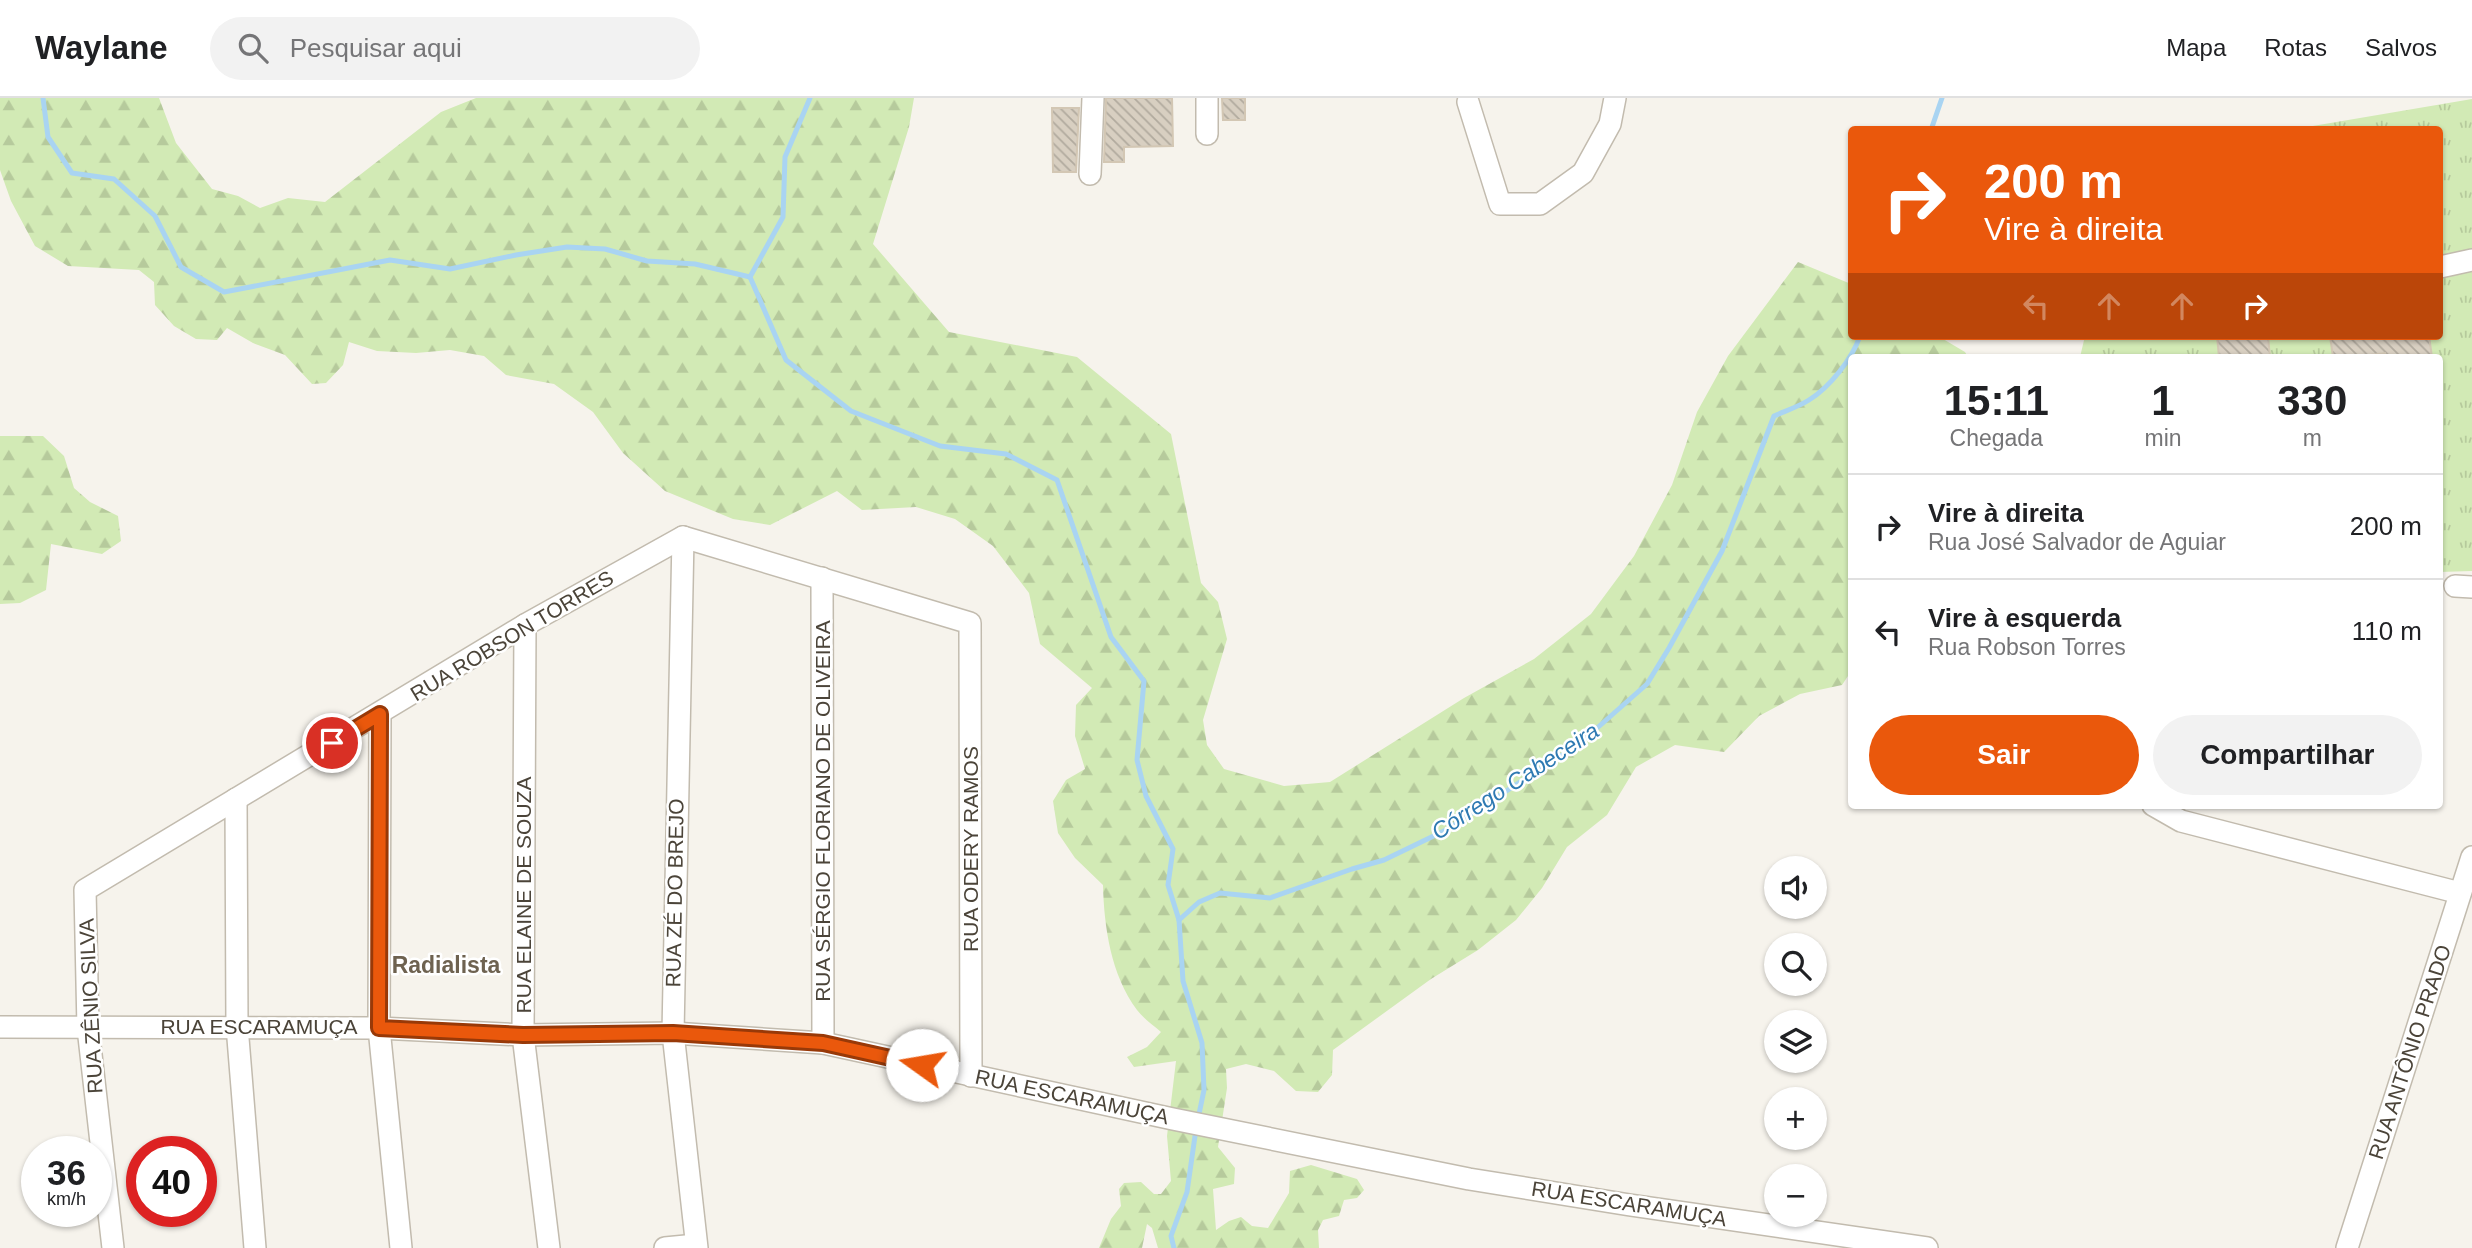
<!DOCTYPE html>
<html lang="pt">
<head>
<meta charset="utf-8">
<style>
	body { margin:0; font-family:Arial,sans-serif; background:#f2f2f2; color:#202124; height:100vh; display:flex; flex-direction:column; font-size:26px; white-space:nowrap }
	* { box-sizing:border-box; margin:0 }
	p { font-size:23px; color:#757577 }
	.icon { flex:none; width:38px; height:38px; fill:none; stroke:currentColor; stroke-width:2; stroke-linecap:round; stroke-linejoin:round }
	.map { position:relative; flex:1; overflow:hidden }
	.details { position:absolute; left:1848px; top:256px; width:595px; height:455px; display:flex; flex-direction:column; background:#fff; border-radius:7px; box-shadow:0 2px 5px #0004 }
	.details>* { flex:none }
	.guide { position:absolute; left:1848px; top:28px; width:595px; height:214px; border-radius:7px; box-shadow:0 2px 5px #0004; background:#ea580c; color:#fff; overflow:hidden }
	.buttons { position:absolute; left:1764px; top:758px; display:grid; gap:14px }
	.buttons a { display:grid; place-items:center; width:63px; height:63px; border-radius:50%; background:#fff; box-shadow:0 2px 5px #0004; font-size:35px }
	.speed { position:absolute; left:21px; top:1038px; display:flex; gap:14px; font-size:35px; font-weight:700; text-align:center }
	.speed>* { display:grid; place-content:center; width:91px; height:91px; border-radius:50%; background:#fff; box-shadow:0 2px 5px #0004; line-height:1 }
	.speed small { font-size:18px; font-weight:400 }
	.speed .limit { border:10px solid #d22; background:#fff; color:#111 }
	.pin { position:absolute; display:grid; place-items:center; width:60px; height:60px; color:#fff; margin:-30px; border:4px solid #fff; border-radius:50%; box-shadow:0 2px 7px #0007 }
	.me { position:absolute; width:77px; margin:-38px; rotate:283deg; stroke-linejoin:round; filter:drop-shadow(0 0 5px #0008) }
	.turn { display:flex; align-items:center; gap:24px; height:147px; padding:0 21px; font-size:32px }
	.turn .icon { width:91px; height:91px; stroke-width:2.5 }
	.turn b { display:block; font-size:49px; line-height:60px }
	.lanes { display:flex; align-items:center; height:66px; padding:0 21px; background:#0003; justify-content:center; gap:35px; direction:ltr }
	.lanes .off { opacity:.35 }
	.eta { display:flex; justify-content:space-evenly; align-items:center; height:119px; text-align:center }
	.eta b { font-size:42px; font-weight:600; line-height:49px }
	.primary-button { display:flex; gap:14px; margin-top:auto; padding:14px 21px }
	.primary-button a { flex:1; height:80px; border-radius:42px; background:#ea580c; color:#fff; font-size:28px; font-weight:600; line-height:80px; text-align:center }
	.primary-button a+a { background:#f2f2f2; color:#202124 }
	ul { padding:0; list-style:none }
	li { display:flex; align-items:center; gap:21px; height:105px; padding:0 21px; border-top:2px solid #e0e0e0 }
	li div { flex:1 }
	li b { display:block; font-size:26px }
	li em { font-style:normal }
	header { display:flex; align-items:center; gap:42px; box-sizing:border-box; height:98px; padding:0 35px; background:#fff; border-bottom:2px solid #e0e0e0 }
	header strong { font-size:33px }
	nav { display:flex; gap:38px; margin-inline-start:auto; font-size:24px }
	.search { width:490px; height:63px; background:#f2f2f2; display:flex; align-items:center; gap:18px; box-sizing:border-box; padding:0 24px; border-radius:38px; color:#757577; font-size:26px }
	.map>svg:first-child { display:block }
	.forest { fill:url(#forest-firs) }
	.park { fill:url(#park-tufts) }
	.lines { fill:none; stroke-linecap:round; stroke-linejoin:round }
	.stream { stroke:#a9d4f2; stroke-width:5 }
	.building { fill:url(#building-back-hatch); stroke:#d3c7b4; stroke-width:2 }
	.minor-casing { stroke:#c2bbae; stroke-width:24 }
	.minor { stroke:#fff; stroke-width:21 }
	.route-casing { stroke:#983908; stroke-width:18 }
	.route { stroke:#ea580c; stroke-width:12 }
	.labels { text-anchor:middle; stroke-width:5; stroke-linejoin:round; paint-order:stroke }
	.street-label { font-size:21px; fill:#4b4439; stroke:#fff }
	.water-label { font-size:23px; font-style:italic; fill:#2e7ab2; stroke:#fff }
	.neighbourhood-label { font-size:23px; font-weight:bold; fill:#6e6250; stroke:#fff }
</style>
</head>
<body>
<header>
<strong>Waylane</strong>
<div class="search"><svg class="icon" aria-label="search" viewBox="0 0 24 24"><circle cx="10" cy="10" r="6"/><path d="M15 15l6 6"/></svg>Pesquisar aqui</div>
<nav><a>Mapa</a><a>Rotas</a><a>Salvos</a></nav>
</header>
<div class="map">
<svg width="2472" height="1150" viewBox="0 0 2472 1150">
	<defs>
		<pattern id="forest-firs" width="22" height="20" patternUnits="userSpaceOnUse" patternTransform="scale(1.75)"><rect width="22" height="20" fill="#d2eab5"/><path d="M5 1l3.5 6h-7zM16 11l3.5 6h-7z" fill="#b6ca9c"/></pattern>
		<pattern id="park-tufts" width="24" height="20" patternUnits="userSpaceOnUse" patternTransform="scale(1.75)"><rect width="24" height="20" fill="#d2eab5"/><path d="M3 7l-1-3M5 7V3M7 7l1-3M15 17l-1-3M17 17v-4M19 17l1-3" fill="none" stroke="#b6ca9c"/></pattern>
		<pattern id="building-back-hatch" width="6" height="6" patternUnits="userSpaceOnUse" patternTransform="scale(1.75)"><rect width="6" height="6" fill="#d8cfc1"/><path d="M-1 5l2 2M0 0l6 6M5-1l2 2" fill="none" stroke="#b1aa9e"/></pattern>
	</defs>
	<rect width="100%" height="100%" fill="#f6f3ec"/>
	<g class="forest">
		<path d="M0,0H159L176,45L212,91L238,98L260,110L288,100L325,104L441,14L476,0H914L909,29L873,146L949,234L1077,259L1171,336L1201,485L1218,504L1227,541L1203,622L1207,647L1224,671L1284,688L1330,684L1464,600L1534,561L1591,516L1634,458L1672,387L1697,314L1728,258L1798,164L1851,186L1852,238H1938L1965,254L1968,259H1852V572L1842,587L1800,596L1759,618L1724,654L1675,647L1636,669L1607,717L1567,749L1542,790L1516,822L1478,852L1431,881L1333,952L1332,977L1318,994L1296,993L1274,973L1246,966L1226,971L1227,990L1218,1049L1235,1070L1234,1086L1213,1091L1216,1132L1229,1123L1241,1119L1252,1128L1268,1130L1289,1095L1290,1073L1311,1067L1357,1081L1364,1092L1357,1100L1344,1102L1339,1118L1323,1122L1318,1132L1319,1150H1158L1152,1130L1147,1126L1142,1150H1099L1111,1121L1121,1108L1119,1091L1124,1085L1141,1084L1154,1096H1161L1171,1083L1167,1038L1176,963L1134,969L1127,959L1147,949L1161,934C1153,927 1143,920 1137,912C1111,877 1104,829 1103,787L1075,760L1058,735L1053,703L1066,682L1085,671L1075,638L1076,607L1092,590L1040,546L1029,495L993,448L955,421L916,409L862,412L837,393L770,427L733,421L665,393L623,355L593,314L554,286L506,277L484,258L450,252L416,255L377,253L349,244L343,267L326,285L312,286L285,257L253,245L227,230L217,242L196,241L174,228L155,207L154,184L139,172L68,168L35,148L11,103L0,72Z"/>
		<polygon points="0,338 43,338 64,358 74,390 90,404 118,418 121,443 102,456 51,446 46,492 20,505 0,506"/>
	</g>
	<polygon class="park" points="2472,1 2472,473 2440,474 2440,259 2080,259 2085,238 2440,238 2440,32 2295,31"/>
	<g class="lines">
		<g class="stream">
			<polyline points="43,0 48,39 72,75 114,81 155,118 181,169 224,194 390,162 450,171 516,157 567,149 605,151 647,163 695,166 750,179"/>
			<polyline points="1931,32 1942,0"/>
			<polyline points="750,179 786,262 851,313 940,348 1006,356 1057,382 1111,539 1144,583 1137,662 1146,698 1173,751 1168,787 1179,822 1183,883 1202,945 1204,992 1198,1021"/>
			<polyline points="750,179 783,119 785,59 810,0"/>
			<path d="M1179,822L1199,804L1220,795L1270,800L1352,771L1384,762L1446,732L1579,646L1647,586L1669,550L1722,453L1774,318C1785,313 1798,309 1809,302C1830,289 1852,261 1860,238"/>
			<polyline points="1174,1150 1171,1138 1187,1094 1196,1031"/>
		</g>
	</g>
	<g class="building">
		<polygon points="1106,0 1172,0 1173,48 1124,49 1124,64 1104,64"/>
		<polygon points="1222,0 1245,0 1245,22 1223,22"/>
		<polygon points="1052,10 1079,10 1076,74 1053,74"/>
		<polygon points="2217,238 2268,238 2270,259 2219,259"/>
		<polygon points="2330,238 2429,238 2432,259 2386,259 2385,255 2355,259 2333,259"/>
	</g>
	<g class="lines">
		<g class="minor-casing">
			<g id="minor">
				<polyline points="1468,4 1500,106 1540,106 1583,75 1610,26 1615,0"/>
				<polyline points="1207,36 1207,0"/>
				<polyline points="1090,76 1093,0"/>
				<polyline points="2440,169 2472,162"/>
				<polyline points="683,439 673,935 697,1150"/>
				<polyline points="822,480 823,945"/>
				<polyline points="2455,488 2472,489"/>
				<polyline points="525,527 523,937 549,1150"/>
				<polyline points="380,616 379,930 401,1150"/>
				<polyline points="236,701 237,928 255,1150"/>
				<polyline points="2153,707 2181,723 2460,795"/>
				<polyline points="0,929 379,930 523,937 673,935 823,945 1173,1021 1469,1081 1630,1107 1927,1150"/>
				<polyline points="113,1150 88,930 85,792 525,527 683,439 970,525 971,978"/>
				<polyline points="665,1150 696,1147"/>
				<polyline points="2347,1150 2472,759"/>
			</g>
		</g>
		<use href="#minor" class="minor"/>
	</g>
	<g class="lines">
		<g class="route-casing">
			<polyline id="route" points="332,645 380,616 379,930 523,937 673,935 823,945 922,967"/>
		</g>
		<use href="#route" class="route"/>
	</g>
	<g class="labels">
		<g class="street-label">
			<text transform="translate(512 538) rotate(-31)" y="7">RUA ROBSON TORRES</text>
			<text transform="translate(823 713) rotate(-90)" y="7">RUA SÉRGIO FLORIANO DE OLIVEIRA</text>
			<text transform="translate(971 751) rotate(-90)" y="7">RUA ODERY RAMOS</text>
			<text transform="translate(675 795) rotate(-89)" y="7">RUA ZÉ DO BREJO</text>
			<text transform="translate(524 797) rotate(-90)" y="7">RUA ELAINE DE SOUZA</text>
			<text transform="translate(91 908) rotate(-93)" y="7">RUA ZÊNIO SILVA</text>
			<text x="259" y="936">RUA ESCARAMUÇA</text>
			<text transform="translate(2410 954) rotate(-72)" y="7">RUA ANTÔNIO PRADO</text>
			<text transform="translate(1072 999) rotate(12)" y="7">RUA ESCARAMUÇA</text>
			<text transform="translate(1629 1106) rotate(9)" y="7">RUA ESCARAMUÇA</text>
		</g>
		<g class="water-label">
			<text transform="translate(1515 683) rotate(-33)" y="8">Córrego Cabeceira</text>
		</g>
		<g class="neighbourhood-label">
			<text x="446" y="875">Radialista</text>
		</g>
	</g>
</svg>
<div class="buttons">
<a><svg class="icon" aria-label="sound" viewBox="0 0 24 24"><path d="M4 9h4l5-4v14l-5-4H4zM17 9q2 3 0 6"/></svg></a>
<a><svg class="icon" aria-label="search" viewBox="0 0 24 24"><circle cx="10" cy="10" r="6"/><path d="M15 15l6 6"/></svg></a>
<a><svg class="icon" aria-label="layers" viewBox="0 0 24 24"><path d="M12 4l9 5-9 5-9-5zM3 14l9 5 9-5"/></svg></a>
<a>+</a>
<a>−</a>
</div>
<div class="speed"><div>36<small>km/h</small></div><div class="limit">40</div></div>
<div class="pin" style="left:332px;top:645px;background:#d93025"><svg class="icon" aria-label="arrive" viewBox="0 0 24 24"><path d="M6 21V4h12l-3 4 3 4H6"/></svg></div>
<svg class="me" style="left:922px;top:967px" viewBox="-20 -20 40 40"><circle r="19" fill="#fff"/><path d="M0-13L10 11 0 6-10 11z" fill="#ea580c"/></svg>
<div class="guide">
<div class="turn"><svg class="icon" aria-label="right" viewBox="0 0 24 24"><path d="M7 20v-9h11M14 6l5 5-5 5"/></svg><div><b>200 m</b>Vire à direita</div></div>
<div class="lanes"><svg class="icon off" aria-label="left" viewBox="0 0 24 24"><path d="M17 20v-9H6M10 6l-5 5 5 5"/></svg><svg class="icon off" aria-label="ahead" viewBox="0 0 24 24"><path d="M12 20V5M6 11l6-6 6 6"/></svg><svg class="icon off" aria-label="ahead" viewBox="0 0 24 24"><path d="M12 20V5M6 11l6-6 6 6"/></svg><svg class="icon" aria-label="right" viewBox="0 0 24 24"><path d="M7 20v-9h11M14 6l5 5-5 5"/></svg></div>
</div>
<section class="details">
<div class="eta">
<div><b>15:11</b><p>Chegada</p></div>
<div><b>1</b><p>min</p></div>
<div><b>330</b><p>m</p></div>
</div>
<ul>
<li><svg class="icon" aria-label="right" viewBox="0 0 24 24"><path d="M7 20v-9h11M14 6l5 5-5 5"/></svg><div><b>Vire à direita</b><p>Rua José Salvador de Aguiar</p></div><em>200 m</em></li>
<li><svg class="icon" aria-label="left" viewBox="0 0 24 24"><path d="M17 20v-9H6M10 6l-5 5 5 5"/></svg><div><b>Vire à esquerda</b><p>Rua Robson Torres</p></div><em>110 m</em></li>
</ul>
<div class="primary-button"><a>Sair</a><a>Compartilhar</a></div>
</section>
</div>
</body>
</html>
